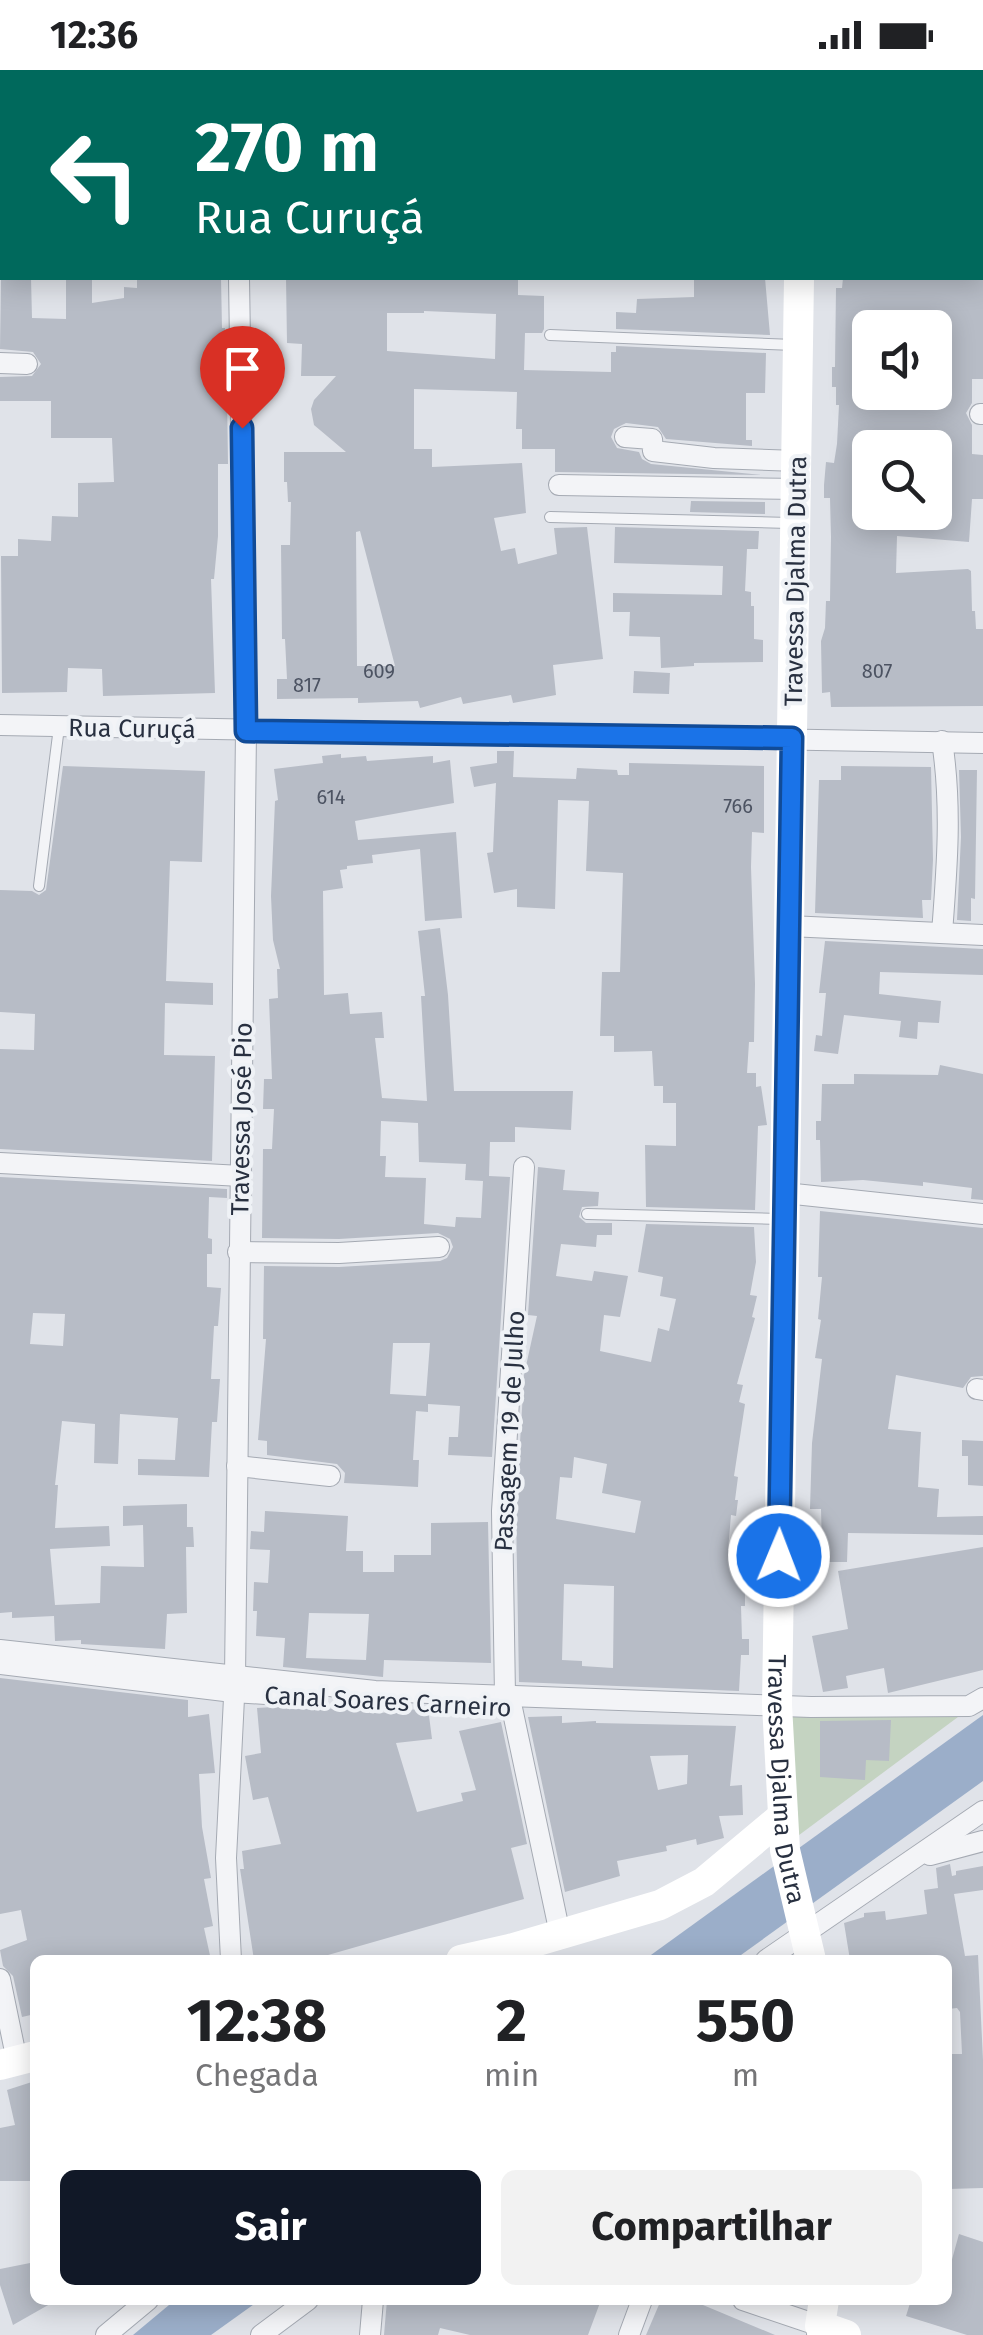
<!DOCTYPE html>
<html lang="pt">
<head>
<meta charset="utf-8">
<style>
	body { margin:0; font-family:"Fira Sans",sans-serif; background:#f2f2f2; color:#202124; height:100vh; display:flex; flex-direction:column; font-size:38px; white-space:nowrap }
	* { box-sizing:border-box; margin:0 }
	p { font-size:32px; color:#757577 }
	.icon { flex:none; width:55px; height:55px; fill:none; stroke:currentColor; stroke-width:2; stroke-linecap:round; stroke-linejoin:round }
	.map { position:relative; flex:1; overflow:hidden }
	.side { position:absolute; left:30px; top:1885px; width:922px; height:350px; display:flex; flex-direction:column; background:#fff; border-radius:15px; box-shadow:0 5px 25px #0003 }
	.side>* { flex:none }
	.top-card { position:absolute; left:0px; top:0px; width:985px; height:210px; box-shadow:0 5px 25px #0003; background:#00695c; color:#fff; overflow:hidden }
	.tools { position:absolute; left:852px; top:240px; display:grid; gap:20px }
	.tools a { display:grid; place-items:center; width:100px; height:100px; border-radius:15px; background:#fff; box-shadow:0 5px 25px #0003; font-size:50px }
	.pin { position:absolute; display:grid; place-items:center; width:85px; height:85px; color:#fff; margin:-102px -42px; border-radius:50% 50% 50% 0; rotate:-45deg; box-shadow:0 0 10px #0007 }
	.pin .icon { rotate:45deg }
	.me { position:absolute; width:110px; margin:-55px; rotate:1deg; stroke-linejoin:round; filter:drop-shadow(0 0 8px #0008) }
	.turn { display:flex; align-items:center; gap:35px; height:210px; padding:0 30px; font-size:45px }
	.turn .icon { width:130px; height:130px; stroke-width:2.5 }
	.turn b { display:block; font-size:70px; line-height:85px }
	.eta { display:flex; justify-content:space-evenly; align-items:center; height:170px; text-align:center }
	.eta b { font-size:60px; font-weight:700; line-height:70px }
	.cta { display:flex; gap:20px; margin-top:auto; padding:20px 30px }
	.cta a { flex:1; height:115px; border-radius:15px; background:#111827; color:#fff; font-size:40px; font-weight:700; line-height:115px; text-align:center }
	.cta a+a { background:#f2f2f2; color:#202124 }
	.status { display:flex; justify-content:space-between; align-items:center; height:70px; padding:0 50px; background:#fff; direction:ltr }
	.status svg { height:28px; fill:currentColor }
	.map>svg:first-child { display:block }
	.green { fill:#c4d3c1 }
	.water { fill:#9baec9 }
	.building { fill:#b7bcc6; fill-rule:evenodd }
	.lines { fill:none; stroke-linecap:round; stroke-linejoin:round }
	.lane-casing { stroke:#a5aab3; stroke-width:12 }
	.street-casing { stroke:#a5aab3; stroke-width:22 }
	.primary-casing { stroke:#9fa6b5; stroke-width:35 }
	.lane { stroke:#f3f4f7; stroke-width:10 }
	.street { stroke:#f3f4f7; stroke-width:20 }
	.secondary { stroke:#fff; stroke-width:30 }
	.primary { stroke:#fff; stroke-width:32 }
	.route-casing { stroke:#114b97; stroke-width:25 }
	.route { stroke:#1a73e8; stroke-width:18 }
	.labels { text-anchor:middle; stroke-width:8; stroke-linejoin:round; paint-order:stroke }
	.number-label { font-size:20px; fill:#4c5362 }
	.street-label { font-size:25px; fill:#283040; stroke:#eff2f6 }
</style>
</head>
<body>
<div class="status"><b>12:36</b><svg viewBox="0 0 49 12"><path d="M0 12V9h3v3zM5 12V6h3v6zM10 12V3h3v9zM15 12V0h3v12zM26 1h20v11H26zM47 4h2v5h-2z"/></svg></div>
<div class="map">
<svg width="983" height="2265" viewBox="0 0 983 2265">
	<rect width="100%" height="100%" fill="#e0e3e9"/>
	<polygon class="green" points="773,1634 962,1644 787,1774"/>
	<g class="water">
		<polygon points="983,1645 983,1711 734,1890 644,1890"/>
		<polygon points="175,2230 260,2230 211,2265 133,2265"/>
	</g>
	<g class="building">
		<polygon points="1,208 31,208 32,248 66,249 66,208 92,208 92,233 124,228 124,217 137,218 137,208 221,208 222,258 225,258 221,322 227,322 228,394 218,394 218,466 214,509 211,509 215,623 103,626 102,599 68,598 67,622 2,623 1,486 18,486 18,469 51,471 52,446 78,447 78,413 114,412 112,368 51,368 51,331 0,331 0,307 32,306 41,294 33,282 0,279"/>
		<path d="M286,208H498V210H518V225L544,226V259L542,263H525L524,300L611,302V282H616V276L766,283L765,323H746V370H752V376L666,369L658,357L626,353L614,359L611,367L617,378L639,382L642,389L651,394L762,405L555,402V379H522V359H516L517,322L414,319V379H432V397L522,393L526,443L494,448L501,481L515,478L518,494L557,484L554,458L587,457L603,589L553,595L556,625L513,633L511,625L463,634L461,627L420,638L418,631L358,633V628L277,629V609H287L285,569H282L281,475H290L291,432H288L287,412H284V382H346L314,355L311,339L314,330L336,306H301L302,274L287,273ZM424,241L496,244L495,289L387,281V243H424ZM360,461L395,596H357L356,462Z"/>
		<polygon points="694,208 765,208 770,265 616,259 616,242 636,243 637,229 694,227"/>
		<path d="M843,208H983V309H972V333L966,343L972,355V384L983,385V429H972L969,472L897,466L896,503L968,499L971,501L972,541H975L976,559H983V636L831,637L830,622L822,623L821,571L825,558L826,531H830L831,467L830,428H824V415L826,392L834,393L837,374L839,335H836V317H832V297H835L836,218H842ZM870,254H922V258H935V325L870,322ZM870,377L935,378V451L895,448V442H870Z"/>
		<polygon points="691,431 765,432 765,444 690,442"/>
		<polygon points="615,457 759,461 758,479 747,479 745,521 751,522 751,536 754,536 754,569 763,570 763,592 694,593 694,596 661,598 660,567 629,566 630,542 613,542 613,523 722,525 723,496 614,493"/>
		<polygon points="634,601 670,603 669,624 633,623"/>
		<polygon points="497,681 514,681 513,707 576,709 577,698 617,700 618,705 629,705 629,693 764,696 764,763 752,762 751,797 755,914 754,972 749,972 747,1003 756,1003 756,1017 761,1016 767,1055 758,1056 755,1140 646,1137 645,1075 676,1076 676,1033 663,1033 663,1016 654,1016 652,981 614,982 614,966 600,966 602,902 620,902 623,803 586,801 589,731 558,730 555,839 517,837 517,819 494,823 487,783 493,782 496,713 474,717 470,697 497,693"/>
		<path d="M341,684V688L366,686L367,691L433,686V693L450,690L454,733L355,751L358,770L456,762L462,848L425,851L420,779L372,785L373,793L347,796V799L340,800L343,818L323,821L324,925L348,923L350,944L382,942L384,968H375L382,1028L427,1031L421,926H425L418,861L440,858L448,925L454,1021H573L571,1060L515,1057V1072H490L489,1106L510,1107L492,1387L448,1385L449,1367H458L460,1336L428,1334V1342L416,1341L413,1390H419L418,1417L344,1413L345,1403L337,1394L267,1385V1371L258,1370L266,1269H263L264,1196L339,1197L440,1191L447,1188L453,1177L450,1169L438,1163L339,1169L262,1168L263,1079H272L274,1039H263L264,1009H272L269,929L278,928L277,899H280L273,870L271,826L275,731L278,730L274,699L323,693L322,686ZM381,1051L418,1053L419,1092L466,1094L465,1110L483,1111L481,1148L456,1147L455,1157L424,1154L426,1108L385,1107L386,1086H380ZM393,1273H430L426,1326L390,1324Z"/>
		<polygon points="63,696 205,701 202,792 170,791 166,911 213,913 213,935 165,933 164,985 215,986 212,1091 0,1079 0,979 34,980 35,944 0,942 0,820 32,821 39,825 46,820"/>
		<polygon points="841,696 931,697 933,790 931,830 922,830 923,848 815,843 819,710 841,710"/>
		<polygon points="959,700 977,700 975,829 971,828 971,851 957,850 961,767"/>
		<polygon points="825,871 983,879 983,905 880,902 879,924 941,931 939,953 918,952 917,969 899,967 901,951 844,945 838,984 814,981 816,965 822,966 826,923 819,923"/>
		<polygon points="940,995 983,1004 983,1130 971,1129 972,1118 923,1112 923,1116 863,1110 821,1112 820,1070 816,1070 816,1051 821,1051 822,1014 854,1014 854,1004 938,1005"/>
		<path d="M538,1097L565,1100L563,1120L599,1122L598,1136L582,1137L579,1147L586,1153H612V1165H597L596,1177L561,1174L556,1206L592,1211L594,1201L628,1206L620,1247L604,1245L600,1281L651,1292L658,1258L669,1261L676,1229L660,1226L663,1207L638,1202L646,1154L754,1157L756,1192L750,1225L757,1226L752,1247L755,1248L737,1314L743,1315L739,1332L745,1334L734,1406L738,1407L735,1430H738L736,1446L731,1445L728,1480H748L749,1522H745V1536H741L742,1569H749V1585H741L739,1621L519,1612L516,1441L524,1305L537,1246L528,1245ZM574,1387L607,1394L602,1423L641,1431L635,1463L556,1449L560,1407L572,1408ZM564,1514L614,1516L613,1598L582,1596V1591L562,1590Z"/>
		<path d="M0,1107L227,1119V1128L209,1127L208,1168L212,1169V1184H207V1217L221,1218L218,1256H214L211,1309H220L217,1352H212L209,1407L138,1405V1389L175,1390L178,1348L120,1344L118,1394L94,1393L95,1354L62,1351L55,1415H58L55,1458L109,1456L110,1476L50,1479L55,1535L100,1533L101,1496L144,1497L143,1455L123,1456V1436L187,1434V1457H193L194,1477H186L187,1543L167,1544L165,1579L81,1574V1570L55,1571L54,1546L12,1548V1542L0,1543ZM33,1243L65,1244L63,1276L30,1274Z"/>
		<polygon points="820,1141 983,1158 983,1306 971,1307 963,1318 896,1305 888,1359 921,1362 918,1417 939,1419 937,1447 983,1446 983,1465 848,1463 847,1492 805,1492 804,1474 822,1474 821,1439 810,1439 812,1373 822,1289 815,1288 821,1250 818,1249 822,1207 818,1207"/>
		<polygon points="962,1370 983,1371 983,1416 968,1415 968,1386 962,1386"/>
		<path d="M265,1441L348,1446L346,1481H363V1502H394V1485H431V1453L488,1452L491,1593L384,1590L383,1607L283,1597L285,1568L256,1566L257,1541H253L254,1512L268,1513L270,1480L250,1479L251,1461L264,1462ZM309,1543L369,1544L366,1590L306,1588Z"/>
		<polygon points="983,1477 983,1600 888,1623 884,1598 846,1606 848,1618 823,1622 812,1566 848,1559 838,1501"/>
		<polygon points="0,1608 188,1630 188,1647 209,1644 215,1703 199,1704 202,1757 211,1808 204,1809 213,1856 204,1858 211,1890 35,1890 35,1944 22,1947 13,1906 3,1896 0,1880 27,1870 21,1840 0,1844"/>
		<polygon points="291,1636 291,1639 380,1638 380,1643 428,1638 432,1669 396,1673 417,1742 463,1731 461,1723 476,1720 459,1661 501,1652 527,1774 511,1778 524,1829 314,1889 254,1890 240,1799 244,1799 242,1781 281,1774 268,1727 253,1730 245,1686 261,1683 257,1638"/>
		<path d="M562,1646V1653L596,1651V1653L736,1656L730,1716L742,1715L743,1745L719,1746L724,1768L697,1775L696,1769L666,1776L667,1781L617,1791L620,1806L565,1822L528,1647ZM688,1685L687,1714L658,1720L650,1686Z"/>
		<polygon points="891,1650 889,1691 866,1690 865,1710 820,1707 820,1651"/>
		<polygon points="950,1794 952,1806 956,1805 956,1801 983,1796 983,1820 954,1824 965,1886 978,1885 983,1990 983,2118 948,2119 948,2028 951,2028 949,1984 962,1984 960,1942 957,1938 948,1939 948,1890 850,1890 844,1853 864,1847 864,1843 885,1841 886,1850 927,1844 924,1820 938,1818 936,1798"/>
		<polygon points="35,2011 35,2111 0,2111 0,2058 15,2055 7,2020"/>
		<polygon points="959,2164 983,2172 983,2265 967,2265 906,2246 911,2230 948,2230 948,2204"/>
		<polygon points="35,2192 35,2230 57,2230 13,2255 0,2215 0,2199"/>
		<polygon points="387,2230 601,2230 588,2265 470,2265 440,2258 438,2265 384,2265"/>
		<polygon points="661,2230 691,2230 775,2265 646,2265"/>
	</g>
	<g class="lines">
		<g class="lane-casing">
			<g id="lane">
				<polyline points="550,265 794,275"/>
				<polyline points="550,447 789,453"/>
				<polyline points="39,816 59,657"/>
				<polyline points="587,1144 779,1149"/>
			</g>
		</g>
		<g class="street-casing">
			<g id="street">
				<polyline points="98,2 98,0"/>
				<polyline points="237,2 237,0"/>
				<polyline points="0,293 27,294"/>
				<polyline points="980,344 983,344"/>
				<polyline points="625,367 652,369 653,381 714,388 797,391"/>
				<polyline points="559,415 798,419"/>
				<polyline points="0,655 983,673"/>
				<path d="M942,671C952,736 947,798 942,863"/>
				<polyline points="789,856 983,865"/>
				<polyline points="0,1093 241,1106"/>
				<polyline points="785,1123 983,1144"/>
				<polyline points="238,1182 339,1183 439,1177"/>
				<polyline points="977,1319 983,1320"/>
				<polyline points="237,1396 330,1406"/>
				<polyline points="0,1580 375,1621 811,1637 969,1636 983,1628"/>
				<polyline points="0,1594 233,1622 281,1625"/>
				<polyline points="505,1625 502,1441 524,1097"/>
				<polyline points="512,1638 560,1864"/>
				<polyline points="930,1785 983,1771"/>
				<polyline points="231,1890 226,1788 235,1608 246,661 239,208"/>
				<polyline points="766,1890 983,1741"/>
				<polyline points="0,1909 17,1991"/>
				<polyline points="743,2230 820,2256 817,2265"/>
				<polyline points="106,2265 148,2230"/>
				<polyline points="261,2265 308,2230"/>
				<polyline points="370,2265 373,2230"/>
				<polyline points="629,2265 642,2230"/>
			</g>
		</g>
		<g class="primary-casing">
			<g id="primary">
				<polyline points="0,15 2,15"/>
				<polyline points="982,34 983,34"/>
			</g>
		</g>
		<use href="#lane" class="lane"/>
		<use href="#street" class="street"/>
		<g class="secondary">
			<polyline points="800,2 800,0"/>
			<path id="s1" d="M799,208L777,1635L785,1780L811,1890"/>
			<polyline points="461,1890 510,1879 660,1835 704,1812 783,1746"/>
			<polyline points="0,1995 35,1986"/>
			<polyline points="824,2230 820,2256 846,2265"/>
		</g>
		<use href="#primary" class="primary"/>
	</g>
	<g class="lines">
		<g class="route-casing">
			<polyline id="route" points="242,358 246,661 792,668 779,1486"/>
		</g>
		<use href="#route" class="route"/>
	</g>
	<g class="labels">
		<g class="number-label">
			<text x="379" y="608">609</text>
			<text x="877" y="608">807</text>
			<text x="307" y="622">817</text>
			<text x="331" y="734">614</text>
			<text x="738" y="743">766</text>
		</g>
		<g class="street-label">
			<text transform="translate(795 511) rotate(-89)" y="9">Travessa Djalma Dutra</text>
			<text transform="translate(132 658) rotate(1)" y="9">Rua Curuçá</text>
			<text transform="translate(241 1049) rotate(-89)" y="9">Travessa José Pio</text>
			<text transform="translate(509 1361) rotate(-87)" y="9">Passagem 19 de Julho</text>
			<text transform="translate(388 1631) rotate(3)" y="9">Canal Soares Carneiro</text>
			<text dy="9" stroke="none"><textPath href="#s1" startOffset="1502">Travessa Djalma Dutra</textPath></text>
		</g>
	</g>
</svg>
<div class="tools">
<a><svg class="icon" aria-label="sound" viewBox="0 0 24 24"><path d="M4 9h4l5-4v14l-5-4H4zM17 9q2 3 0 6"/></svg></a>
<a><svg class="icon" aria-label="search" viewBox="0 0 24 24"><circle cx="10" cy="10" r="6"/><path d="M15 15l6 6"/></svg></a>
</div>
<div class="pin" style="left:242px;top:358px;background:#d93025"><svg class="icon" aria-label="arrive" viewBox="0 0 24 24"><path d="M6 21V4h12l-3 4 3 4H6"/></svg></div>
<svg class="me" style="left:779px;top:1486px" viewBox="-20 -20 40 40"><circle r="17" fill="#1a73e8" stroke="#fff" stroke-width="3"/><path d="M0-11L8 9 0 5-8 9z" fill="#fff"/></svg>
<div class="top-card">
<div class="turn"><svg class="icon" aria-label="left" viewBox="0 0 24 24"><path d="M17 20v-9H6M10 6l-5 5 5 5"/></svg><div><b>270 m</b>Rua Curuçá</div></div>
</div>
<section class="side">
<div class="eta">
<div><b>12:38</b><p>Chegada</p></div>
<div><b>2</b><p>min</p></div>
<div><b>550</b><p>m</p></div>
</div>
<div class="cta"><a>Sair</a><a>Compartilhar</a></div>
</section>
</div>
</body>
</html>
